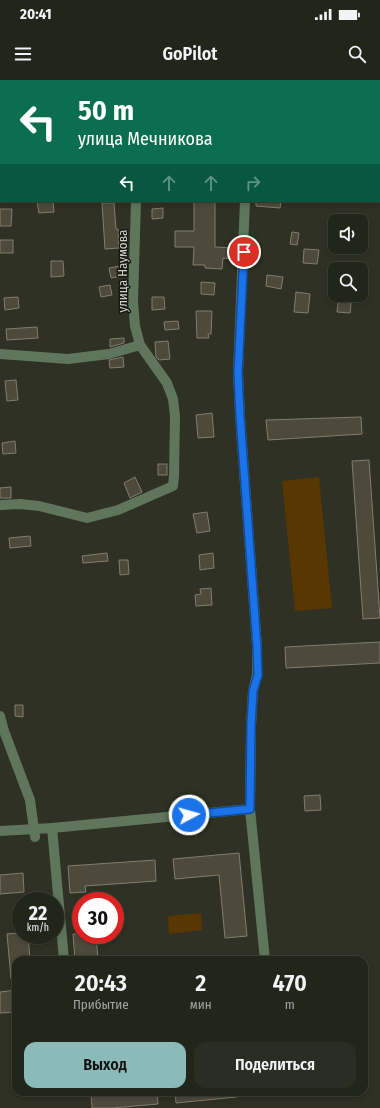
<!DOCTYPE html>
<html lang="ru">
<head>
<meta charset="utf-8">
<style>
	body { margin:0; font-family:"Fira Sans Condensed",sans-serif; background:#2a2d23; color:#f1f3f6; height:100vh; display:flex; flex-direction:column; font-size:15px; white-space:nowrap }
	* { box-sizing:border-box; margin:0 }
	p { font-size:13px; color:#a2a5a2 }
	.icon { flex:none; width:22px; height:22px; fill:none; stroke:currentColor; stroke-width:2; stroke-linecap:round; stroke-linejoin:round }
	.map { position:relative; flex:1; overflow:hidden }
	.side { position:absolute; left:12px; top:876px; width:356px; height:140px; display:flex; flex-direction:column; background:#22251a; border-radius:12px; box-shadow:0 2px 6px #0003,0 0 0 1px #3f4239 }
	.side>* { flex:none }
	.top-card { position:absolute; left:0px; top:0px; width:380px; height:122px; box-shadow:0 2px 6px #0003,0 0 0 1px #3f4239; background:#0b6e4f; color:#fff; overflow:hidden }
	.tools { position:absolute; left:328px; top:134px; display:grid; gap:8px }
	.tools a { display:grid; place-items:center; width:40px; height:40px; border-radius:8px; background:#22251a; box-shadow:0 2px 6px #0003,0 0 0 1px #3f4239; font-size:20px }
	.speed { position:absolute; left:12px; top:812px; display:flex; gap:8px; font-size:20px; font-weight:700; text-align:center }
	.speed>* { display:grid; place-content:center; width:52px; height:52px; border-radius:50%; background:#22251a; box-shadow:0 2px 6px #0003,0 0 0 1px #3f4239; line-height:1 }
	.speed small { font-size:10px; font-weight:400 }
	.speed .limit { border:6px solid #d22; background:#fff; color:#111 }
	.pin { position:absolute; display:grid; place-items:center; width:34px; height:34px; color:#fff; margin:-17px; border:2px solid #fff; border-radius:50%; box-shadow:0 1px 4px #0007 }
	.me { position:absolute; width:44px; margin:-22px; rotate:84deg; stroke-linejoin:round; filter:drop-shadow(0 0 3px #0008) }
	.turn { display:flex; align-items:center; gap:14px; height:84px; padding:0 12px; font-size:18px }
	.turn .icon { width:52px; height:52px; stroke-width:2.5 }
	.turn b { display:block; font-size:28px; line-height:34px }
	.lanes { display:flex; align-items:center; height:38px; padding:0 12px; background:#0003; justify-content:center; gap:20px; direction:ltr }
	.lanes .off { opacity:.35 }
	.eta { display:flex; justify-content:space-evenly; align-items:center; height:68px; text-align:center }
	.eta b { font-size:24px; font-weight:600; line-height:28px }
	.action { display:flex; gap:8px; margin-top:auto; padding:8px 12px }
	.action a { flex:1; height:46px; border-radius:12px; background:#8bbbb9; color:#111; font-size:16px; font-weight:600; line-height:46px; text-align:center }
	.action a+a { background:#2a2d23; color:#f1f3f6 }
	.status { display:flex; justify-content:space-between; align-items:center; height:28px; padding:0 20px; background:#22251a; direction:ltr }
	.status svg { height:11px; fill:currentColor }
	header { display:flex; justify-content:space-between; align-items:center; height:52px; padding:0 12px; background:#22251a; font-size:18px; font-weight:600 }
	.map>svg:first-child { display:block }
	.green { fill:#593700 }
	.building { fill:#4e4a3b; stroke:#827e6d }
	.lines { fill:none; stroke-linecap:round; stroke-linejoin:round }
	.minor { stroke:#5f765c; stroke-width:10 }
	.major { stroke:#8dbb86; stroke-width:10 }
	.route-casing { stroke:#114b97; stroke-width:10 }
	.route { stroke:#1a73e8; stroke-width:7 }
	.labels { text-anchor:middle; stroke-width:3; stroke-linejoin:round; paint-order:stroke }
	.street-label { font-size:13px; fill:#d3d5cc; stroke:#171812 }
</style>
</head>
<body>
<div class="status"><b>20:41</b><svg viewBox="0 0 49 12"><path d="M0 12V9h3v3zM5 12V6h3v6zM10 12V3h3v9zM15 12V0h3v12zM26 1h20v11H26zM47 4h2v5h-2z"/></svg></div>
<header><svg class="icon" aria-label="menu" viewBox="0 0 24 24"><path d="M4 6h16M4 12h16M4 18h16"/></svg>GoPilot<svg class="icon" aria-label="search" viewBox="0 0 24 24"><circle cx="10" cy="10" r="6"/><path d="M15 15l6 6"/></svg></header>
<div class="map">
<svg width="380" height="1028" viewBox="0 0 380 1028">
	<rect width="100%" height="100%" fill="#2e3123"/>
	<g class="green">
		<polygon points="319,397 332,528 295,531 282,401"/>
		<polygon points="201,833 202,850 169,854 168,836"/>
	</g>
	<g class="building">
		<polygon points="37,121 53,121 54,132 39,133"/>
		<polygon points="194,121 215,121 215,167 234,168 234,179 223,178 222,189 205,188 205,185 193,185 194,167 175,167 175,151 194,151"/>
		<polygon points="256,121 281,121 280,128 256,126"/>
		<polygon points="102,123 114,123 116,149 118,149 119,168 105,169"/>
		<polygon points="163,128 163,138 152,139 152,129"/>
		<polygon points="0,129 12,129 11,146 0,146"/>
		<polygon points="292,152 299,153 297,165 290,164"/>
		<rect x="0" y="160" width="13" height="13"/>
		<polygon points="304,169 319,170 317,184 303,183"/>
		<polygon points="51,181 63,181 64,196 51,197"/>
		<polygon points="120,186 122,196 111,198 109,188"/>
		<polygon points="267,195 283,197 281,209 266,206"/>
		<polygon points="201,202 215,203 214,215 201,214"/>
		<polygon points="110,205 112,215 101,217 99,207"/>
		<polygon points="296,212 310,214 308,233 294,232"/>
		<polygon points="339,215 352,215 350,233 337,232"/>
		<polygon points="18,217 19,228 5,230 4,218"/>
		<polygon points="152,217 164,217 165,229 152,230"/>
		<polygon points="196,231 212,231 211,254 208,254 209,258 197,258"/>
		<polygon points="178,241 179,249 165,250 164,242"/>
		<polygon points="37,247 38,258 7,260 6,249"/>
		<polygon points="124,258 124,263 110,267 110,259"/>
		<polygon points="168,261 170,279 159,280 156,277 155,262"/>
		<polygon points="123,277 124,287 110,288 109,280"/>
		<polygon points="16,300 18,320 7,321 5,301"/>
		<polygon points="212,333 214,357 198,358 196,335"/>
		<polygon points="361,337 362,354 268,360 266,340"/>
		<polygon points="15,361 16,373 3,374 2,363"/>
		<polygon points="369,380 380,538 363,539 352,381"/>
		<rect x="158" y="384" width="9" height="11"/>
		<polygon points="135,397 142,412 130,418 124,403"/>
		<polygon points="11,407 11,418 0,418 0,408"/>
		<polygon points="207,432 210,451 197,453 193,434"/>
		<polygon points="30,456 31,466 10,468 9,458"/>
		<polygon points="107,473 108,481 83,483 82,476"/>
		<polygon points="213,473 214,488 200,490 199,475"/>
		<polygon points="119,480 128,480 129,494 120,495"/>
		<polygon points="211,508 212,525 196,526 195,515 201,514 200,509"/>
		<polygon points="380,562 380,583 286,588 285,567"/>
		<polygon points="15,625 23,625 23,637 15,636"/>
		<polygon points="320,715 321,730 305,731 304,716"/>
		<polygon points="239,773 247,856 225,858 219,795 175,799 173,779"/>
		<polygon points="155,780 156,801 85,806 86,812 70,813 68,786"/>
		<polygon points="23,793 24,812 0,814 0,795"/>
		<polygon points="21,853 21,855 28,855 30,880 16,880 16,899 11,899 7,854"/>
		<polygon points="73,854 96,855 98,880 75,880"/>
		<polygon points="16,910 16,932 0,933 0,912"/>
		<polygon points="91,1012 157,1012 158,1024 112,1028 92,1028"/>
		<polygon points="175,1012 237,1012 237,1017 176,1023"/>
	</g>
	<g class="lines">
		<g class="minor">
			<polyline points="120,0 120,1"/>
			<polyline points="245,121 238,293 240,336 257,566 257,595 253,611 251,646 250,729 265,880"/>
			<polyline points="0,274 68,279 109,274 140,265"/>
			<polyline points="0,425 20,424 39,426 87,438 118,430 173,406 174,395 175,336 173,319 167,303 140,265 135,246 133,222 136,121"/>
			<polyline points="0,636 4,651 30,720 35,757"/>
			<polyline points="52,748 64,880"/>
			<polyline points="0,751 52,748 250,729"/>
		</g>
		<g class="major">
			<polyline points="234,1 235,0"/>
			<polyline points="0,17 1,17"/>
		</g>
	</g>
	<g class="lines">
		<g class="route-casing">
			<polyline id="route" points="189,735 250,729 251,646 253,611 258,595 257,566 240,336 238,293 244,172"/>
		</g>
		<use href="#route" class="route"/>
	</g>
	<g class="labels">
		<g class="street-label">
			<text transform="translate(122 191) rotate(-90)" y="5">улица Наумова</text>
		</g>
	</g>
</svg>
<div class="tools">
<a><svg class="icon" aria-label="sound" viewBox="0 0 24 24"><path d="M4 9h4l5-4v14l-5-4H4zM17 9q2 3 0 6"/></svg></a>
<a><svg class="icon" aria-label="search" viewBox="0 0 24 24"><circle cx="10" cy="10" r="6"/><path d="M15 15l6 6"/></svg></a>
</div>
<div class="speed"><div>22<small>km/h</small></div><div class="limit">30</div></div>
<div class="pin" style="left:244px;top:172px;background:#d93025"><svg class="icon" aria-label="arrive" viewBox="0 0 24 24"><path d="M6 21V4h12l-3 4 3 4H6"/></svg></div>
<svg class="me" style="left:189px;top:735px" viewBox="-20 -20 40 40"><circle r="17" fill="#1a73e8" stroke="#fff" stroke-width="3"/><path d="M0-11L8 9 0 5-8 9z" fill="#fff"/></svg>
<div class="top-card">
<div class="turn"><svg class="icon" aria-label="left" viewBox="0 0 24 24"><path d="M17 20v-9H6M10 6l-5 5 5 5"/></svg><div><b>50 m</b>улица Мечникова</div></div>
<div class="lanes"><svg class="icon" aria-label="left" viewBox="0 0 24 24"><path d="M17 20v-9H6M10 6l-5 5 5 5"/></svg><svg class="icon off" aria-label="ahead" viewBox="0 0 24 24"><path d="M12 20V5M6 11l6-6 6 6"/></svg><svg class="icon off" aria-label="ahead" viewBox="0 0 24 24"><path d="M12 20V5M6 11l6-6 6 6"/></svg><svg class="icon off" aria-label="right" viewBox="0 0 24 24"><path d="M7 20v-9h11M14 6l5 5-5 5"/></svg></div>
</div>
<section class="side">
<div class="eta">
<div><b>20:43</b><p>Прибытие</p></div>
<div><b>2</b><p>мин</p></div>
<div><b>470</b><p>m</p></div>
</div>
<div class="action"><a>Выход</a><a>Поделиться</a></div>
</section>
</div>
</body>
</html>
